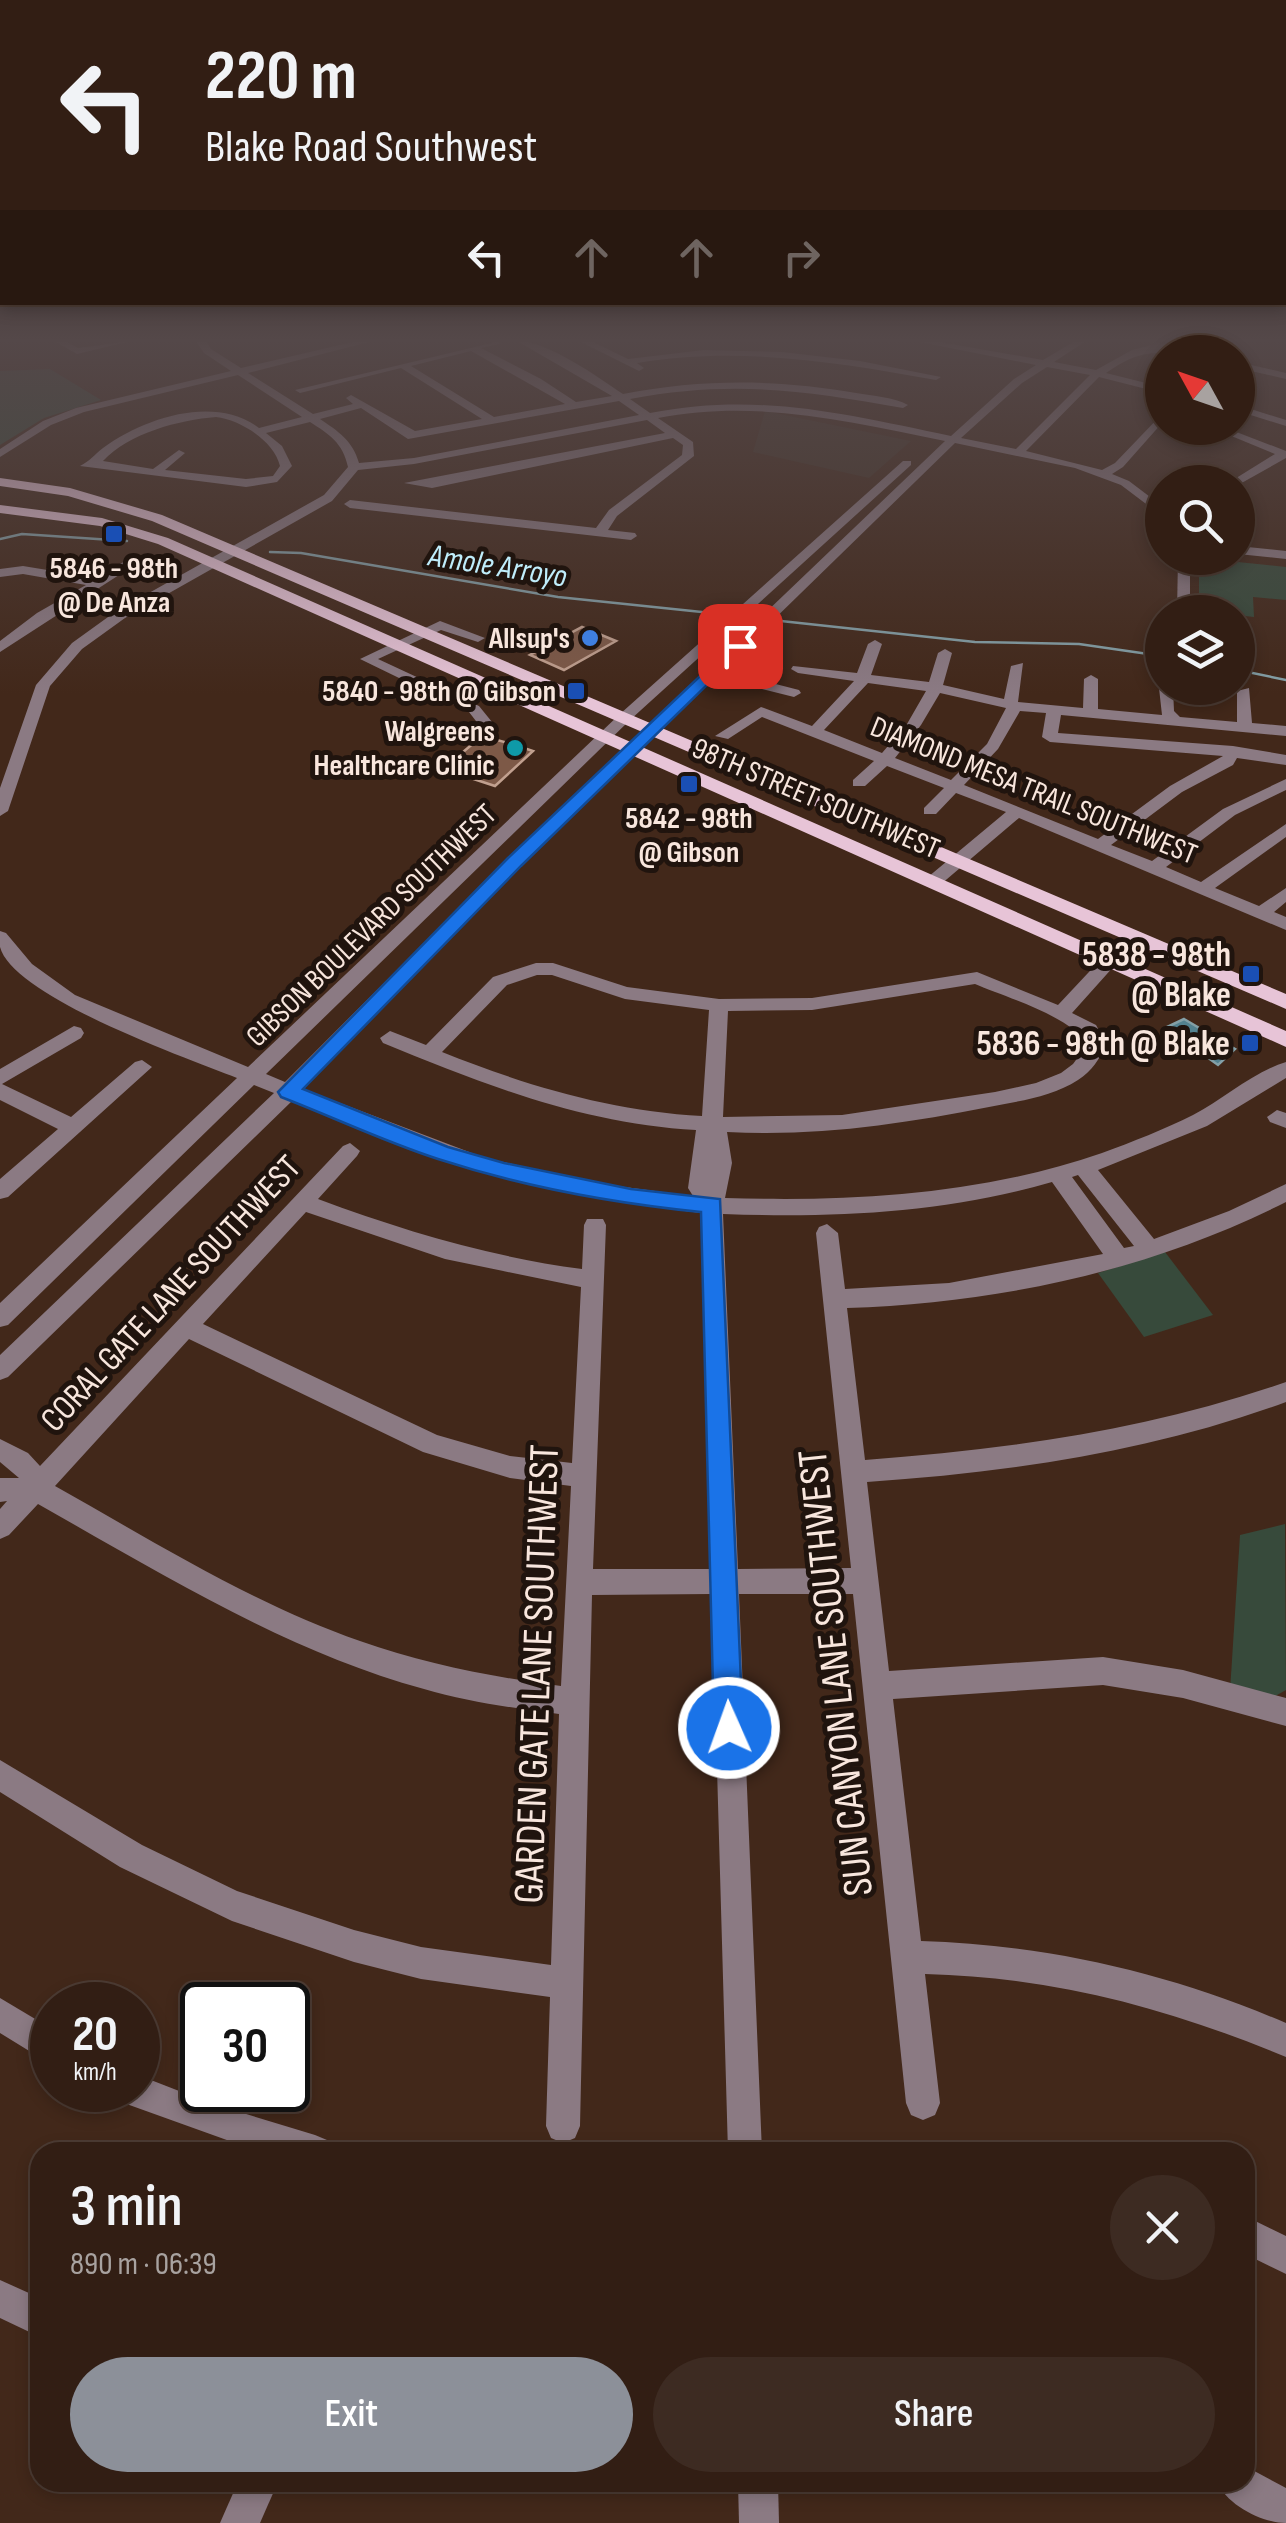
<!DOCTYPE html>
<html lang="en">
<head>
<meta charset="utf-8">
<style>
	body { margin:0; font-family:"Sofia Sans Condensed",sans-serif; background:#3d2b22; color:#f1f3f6; height:100vh; display:flex; flex-direction:column; font-size:38px; white-space:nowrap }
	* { box-sizing:border-box; margin:0 }
	p { font-size:32px; color:#a8a2a0 }
	.icon { flex:none; width:55px; height:55px; fill:none; stroke:currentColor; stroke-width:2; stroke-linecap:round; stroke-linejoin:round }
	.map { position:relative; flex:1; overflow:hidden }
	.drawer { position:absolute; left:30px; top:2142px; width:1225px; height:350px; display:flex; flex-direction:column; background:#321e14; border-radius:30px; box-shadow:0 5px 15px #0003,0 0 0 2px #4d3c34 }
	.drawer>* { flex:none }
	.guide { position:absolute; left:0px; top:0px; width:1288px; height:305px; box-shadow:0 5px 15px #0003,0 0 0 2px #4d3c34; background:#321e14; color:#f1f3f6; overflow:hidden }
	.needle { width:65px; rotate:310deg }
	.tools { position:absolute; left:1145px; top:335px; display:grid; gap:20px }
	.tools a { display:grid; place-items:center; width:110px; height:110px; border-radius:50%; background:#321e14; box-shadow:0 5px 15px #0003,0 0 0 2px #4d3c34; font-size:50px }
	.speed { position:absolute; left:30px; top:1982px; display:flex; gap:20px; font-size:50px; font-weight:700; text-align:center }
	.speed>* { display:grid; place-content:center; width:130px; height:130px; border-radius:50%; background:#321e14; box-shadow:0 5px 15px #0003,0 0 0 2px #4d3c34; line-height:1 }
	.speed small { font-size:25px; font-weight:400 }
	.speed .limit { border:5px solid #111; border-radius:15px; background:#fff; color:#111 }
	.pin { position:absolute; display:grid; place-items:center; width:85px; height:85px; color:#fff; margin:-42px; border-radius:20px; box-shadow:0 5px 15px #0006 }
	.me { position:absolute; width:110px; margin:-55px; rotate:358deg; stroke-linejoin:round; filter:drop-shadow(0 0 8px #0008) }
	.turn { display:flex; align-items:center; gap:35px; height:210px; padding:0 40px; font-size:45px }
	.turn .icon { width:130px; height:130px; stroke-width:2.5 }
	.turn b { display:block; font-size:70px; line-height:85px }
	.lanes { display:flex; align-items:center; height:95px; padding:0 40px; background:#0003; justify-content:center; gap:50px; direction:ltr }
	.lanes .off { opacity:.35 }
	.round { display:grid; place-items:center; flex:none; width:105px; height:105px; border-radius:52px; background:#3d2b22 }
	.headline { display:flex; align-items:center; justify-content:space-between; height:170px; padding:0 40px }
	h1 { font-size:60px; font-weight:600; line-height:75px }
	.primary-button { display:flex; gap:20px; margin-top:auto; padding:20px 40px }
	.primary-button a { flex:1; height:115px; border-radius:60px; background:#8c9099; color:#fff; font-size:40px; font-weight:600; line-height:115px; text-align:center }
	.primary-button a+a { background:#3d2b22; color:#f1f3f6 }
	.map>svg:first-child { display:block }
	.education { fill:#433327 }
	.green { fill:#374a3b }
	.water { fill:#538290; stroke:#84a0a7; stroke-width:2.5 }
	.lines { fill:none; stroke-linecap:round; stroke-linejoin:round }
	.stream { stroke:#84a0a7; stroke-width:2.5 }
	.building { fill:#7d5947; stroke:#c1a08f; stroke-width:2.5 }
	.minor { fill:#8b7a83; fill-rule:evenodd }
	.major { fill:#e7c4d7; fill-rule:evenodd }
	.route { fill:#1a73e8; stroke:#114b97; stroke-width:2.5 }
	.transit-dot { fill:#1a4fb4; stroke:#20140e; stroke-width:4 }
	.shop-dot { fill:#3f7fe0; stroke:#20140e; stroke-width:4 }
	.culture-dot { fill:#0f9aa8; stroke:#20140e; stroke-width:4 }
	.labels { text-anchor:middle; stroke-width:10; stroke-linejoin:round; paint-order:stroke }
	.far-poi-label { font-size:30px; font-weight:bold; fill:#f8e6dd; stroke:#20140e; text-anchor:end }
	.far-street-label { font-size:30px; fill:#f8e6dd; stroke:#20140e }
	.far-water-label { font-size:32px; font-style:italic; fill:#bfedfb; stroke:#20140e }
	.poi-label { font-size:35px; font-weight:bold; fill:#f8e6dd; stroke:#20140e; text-anchor:end }
	.street-label { font-size:35px; fill:#f8e6dd; stroke:#20140e }
	.near-street-label { font-size:42px; fill:#f8e6dd; stroke:#20140e }
</style>
</head>
<body>
<div class="map">
<svg width="1286" height="2523" viewBox="0 0 1286 2523">
	<rect width="100%" height="100%" fill="#42281a"/>
	<polygon class="education" points="765,411 911,441 869,478 753,452"/>
	<g class="green">
		<polygon points="50,369 101,400 44,418 0,445 0,371"/>
		<polygon points="1199,558 1286,567 1286,600 1253,597 1254,617 1199,611"/>
		<polygon points="1165,1252 1213,1315 1144,1337 1098,1273"/>
		<polygon points="1285,1524 1286,1690 1268,1700 1230,1691 1240,1535"/>
	</g>
	<polygon class="water" points="1184,1019 1235,1049 1218,1065 1200,1052 1199,1041 1169,1026"/>
	<g class="lines">
		<g class="stream">
			<polyline points="0,539 22,534 127,541"/>
			<polyline points="270,552 301,553 558,597 721,614"/>
			<polyline points="781,621 975,642 1079,644 1162,656"/>
			<polyline points="1238,670 1286,680"/>
		</g>
	</g>
	<g class="building">
		<polygon points="582,627 616,641 564,670 530,655"/>
		<polygon points="482,736 512,744 533,751 495,786 443,769"/>
	</g>
	<g class="lines">
		<g class="minor">
			<polygon points="54,341 65,341 78,348 131,341 77,354"/>
			<path d="M196,341H206L211,349L241,368L357,341H373L248,373L313,414L353,404L346,398L351,395L415,431L482,419L401,368L300,393L295,390L500,341L499,344L481,348L541,379L576,402L612,396L517,341C546,340 598,377 623,394C702,379 775,379 856,393C873,396 894,397 908,405L903,408C803,390 731,380 630,399L650,413C759,392 844,414 951,436L1014,379L1036,365L915,341H934L1043,360L1075,341H1086L1054,362L1096,370L1132,350L1152,345L1153,341L1191,352C1151,354 1142,348 1106,373L1162,387V393L1099,377L1026,451L1102,470L1115,463L1162,414V423L1123,467L1112,474L1129,481L1162,506V516L1121,485L1075,468L955,443L521,866L303,1089L485,1158L602,1184L693,1196L688,1188L696,1130C585,1124 485,1085 383,1043L380,1038L390,1031L426,1045L493,977L536,963H553L627,987L719,999L812,998L977,972L1058,1005L1103,957H1115V965L1072,1013L1096,1025L1107,1045C1099,1059 1092,1071 1078,1080C1052,1097 1019,1101 989,1107C903,1124 815,1137 727,1132L732,1163L725,1198C852,1202 981,1195 1102,1153C1132,1142 1165,1129 1193,1115C1224,1099 1253,1072 1286,1062V1078L1207,1126L1098,1170L1154,1239L1229,1211L1286,1184V1202C1149,1271 999,1303 847,1308L865,1460C1010,1449 1149,1430 1286,1382V1402C1150,1452 1011,1472 867,1482L889,1671L1103,1657L1183,1670L1286,1698V1726L1183,1698L1103,1685L893,1699L921,1941C1049,1945 1169,1973 1286,2023V2057C1168,2008 1053,1977 925,1974L940,2103L935,2115L923,2120L911,2115L906,2103L853,1594H739L762,2152H728L712,1594L592,1595L580,2126L575,2138L563,2143L551,2138L546,2126L550,1997L421,1979L354,1962L232,1921L120,1867L0,1792V1760L142,1845L237,1891L354,1930L421,1947L551,1965L559,1714C514,1708 468,1702 424,1689C286,1651 162,1574 38,1504L9,1535L0,1539V1509L7,1501L0,1502V1478H19L0,1462V1439L28,1453L40,1466L343,1146L350,1143L360,1151L357,1156L318,1199C404,1231 491,1257 582,1269L584,1225L587,1219H603L606,1225L593,1569H711L701,1213C629,1204 558,1194 488,1174C421,1155 356,1127 292,1101L8,1377L0,1380V1355L274,1093L254,1085L8,1325L0,1327V1303L237,1078C189,1059 13,997 0,947C0,942 0,937 0,931L6,933L32,964L75,995L248,1067L620,714L903,461H911V465L630,720L266,1074L285,1082L509,858L945,441C848,421 756,399 658,418L693,442L694,456L617,516L608,530L635,533L637,536L631,540L350,508L344,504L350,500L596,528L609,510L682,455L683,445L673,438L432,488L404,483L665,433L647,420L414,464L358,470L332,501L125,618L82,649L50,686L8,811L0,816V788L36,685L72,643L115,612L324,495L348,467C343,443 329,434 310,422L266,433L282,446L292,466L277,482L246,487L80,466C90,461 94,455 103,448C146,417 215,395 259,428L302,417L238,375L84,412L51,425L0,457V449L43,421L76,408L231,371L204,353ZM471,351L565,404L494,417L411,366ZM1047,367L1090,375L1016,449L961,438L1022,383ZM619,401L639,415L414,458L359,463C353,441 338,431 320,419L361,408L408,439ZM216,417C241,420 274,441 280,466L273,476L246,479L165,470L185,453L179,450L153,469L103,461C129,433 179,420 216,417ZM537,975H552L625,999L709,1010L702,1116C611,1111 527,1086 442,1052L507,985ZM975,984C1005,997 1073,1017 1087,1045L1073,1064L1061,1073L1036,1083L995,1092L842,1115L723,1117L728,1011L812,1010ZM1078,1175L1134,1246L1124,1248L1072,1177ZM1052,1182L1103,1254L949,1283L845,1289L838,1233L827,1224L819,1227L816,1233L851,1568L738,1569L723,1214C835,1218 944,1213 1052,1182ZM306,1212L445,1259L581,1287L572,1463L510,1456L437,1435L203,1324ZM189,1339L423,1452L510,1478L571,1486L561,1686C492,1677 426,1664 360,1641C253,1604 153,1541 55,1486Z"/>
			<path d="M579,341H591L628,359L704,350L782,352L860,361L941,377L936,380C837,362 738,346 637,363L644,368L639,371Z"/>
			<polygon points="1238,362 1286,373 1286,379 1238,368"/>
			<polygon points="1238,405 1286,420 1286,426 1238,411"/>
			<polygon points="1212,428 1226,428 1286,451 1286,458 1238,485 1232,482 1233,480 1275,454"/>
			<polygon points="1238,546 1286,551 1286,559 1238,554"/>
			<polygon points="1178,558 1190,558 1190,612 1177,612"/>
			<polygon points="125,561 136,564 0,652 0,641 37,613 86,585 23,574 0,577 0,569 23,566 96,578"/>
			<polygon points="440,621 485,638 478,642 441,630 378,659 479,706 492,722 489,725 479,725 469,712 360,659"/>
			<path d="M875,640L882,644L871,675L929,682L938,653L945,649L952,653L943,685L1004,699L1011,666L1023,663L1018,702L1083,708L1084,679L1091,675L1098,679V709L1162,715L1159,688L1162,685V688H1173L1174,711L1180,717L1237,722V691L1249,688L1252,723L1286,726V736L1061,715L1058,733L1233,746L1286,755V765L1237,758L1233,765L1182,792L1111,845L1152,861L1223,809L1286,779V790L1235,815L1166,867L1201,882L1286,824V837L1215,888L1259,906L1286,888V902L1274,912L1286,917V930L1019,818L940,885H928V877L1006,812L956,793L936,814H924V808L944,788L887,766L865,786H853V780L874,761L762,717L728,739L715,736L761,707L812,726L854,681L798,673L791,669L793,666L857,673L868,644ZM868,683L926,691L907,724L882,753L824,730ZM940,693L1006,708L987,744L951,780L895,758L921,725ZM1020,711L1046,713L1042,737L1050,742L1223,756L1170,786L1098,839L964,785L998,749Z"/>
			<polygon points="732,673 799,690 801,693 794,697 727,680 727,674"/>
			<polygon points="74,1026 81,1028 84,1033 81,1038 2,1084 71,1117 135,1062 142,1060 152,1067 8,1197 0,1199 0,1179 58,1129 0,1100 0,1069"/>
			<polygon points="1277,1110 1286,1113 1286,1128 1270,1122 1267,1117"/>
			<polygon points="0,1998 52,2029 52,2065 0,2033"/>
			<polygon points="138,2075 210,2103 315,2135 327,2140 332,2152 260,2152 121,2102 116,2090 138,2090"/>
			<polygon points="1245,2216 1286,2236 1286,2274 1245,2254"/>
			<polygon points="0,2280 40,2298 40,2337 0,2318"/>
			<path d="M1245,2466L1286,2488V2523C1262,2523 1227,2505 1217,2482H1245Z"/>
			<polygon points="238,2482 278,2482 260,2523 220,2523"/>
			<polygon points="738,2482 778,2482 779,2523 739,2523"/>
		</g>
		<g class="major">
			<polygon points="0,478 70,488 162,515 1286,994 1286,1009 152,521 68,496 0,486"/>
			<polygon points="0,505 102,518 168,538 1286,1031 1286,1047 158,544 100,526 0,513"/>
		</g>
	</g>
	<linearGradient id="sky" x2="0" y2="1"><stop stop-color="#24160e"/><stop offset="0.49" stop-color="#544849"/><stop offset="1" stop-color="#544849" stop-opacity="0"/></linearGradient>
	<rect width="1286" height="694" fill="url(#sky)"/>
	<path class="route" d="M735,643L747,646L521,866L303,1089L448,1147L504,1163L631,1189L720,1199L743,1728L739,1739L729,1743L718,1739L714,1728L701,1212C612,1203 524,1187 438,1159C385,1142 333,1117 281,1097L278,1092L508,858Z"/>
	<g class="transit-dot">
		<rect x="104" y="524" width="20" height="20" rx="5"/>
		<rect x="566" y="681" width="20" height="20" rx="5"/>
		<rect x="679" y="774" width="20" height="20" rx="5"/>
		<rect x="1241" y="964" width="20" height="20" rx="5"/>
		<rect x="1240" y="1033" width="20" height="20" rx="5"/>
	</g>
	<circle class="shop-dot" cx="590" cy="638" r="10"/>
	<circle class="culture-dot" cx="515" cy="748" r="10"/>
	<g class="labels">
		<g class="far-poi-label">
			<text x="114" y="578" text-anchor="middle">5846 - 98th<tspan x="114" dy="34">@ De Anza</tspan></text>
			<text x="570" y="648">Allsup's</text>
			<text x="556" y="701">5840 - 98th @ Gibson</text>
			<text x="495" y="741">Walgreens<tspan x="495" dy="34">Healthcare Clinic</tspan></text>
			<text x="689" y="828" text-anchor="middle">5842 - 98th<tspan x="689" dy="34">@ Gibson</tspan></text>
		</g>
		<g class="far-street-label">
			<text transform="translate(1034 790) rotate(22)" y="10">DIAMOND MESA TRAIL SOUTHWEST</text>
			<text transform="translate(816 798) rotate(23)" y="10">98TH STREET SOUTHWEST</text>
			<text transform="translate(371 925) rotate(-44)" y="10">GIBSON BOULEVARD SOUTHWEST</text>
		</g>
		<g class="far-water-label">
			<text transform="translate(498 565) rotate(9)" y="11">Amole Arroyo</text>
		</g>
		<g class="poi-label">
			<text x="1231" y="966">5838 - 98th<tspan x="1231" dy="40">@ Blake</tspan></text>
			<text x="1230" y="1055">5836 - 98th @ Blake</text>
		</g>
		<g class="street-label">
			<text transform="translate(170 1293) rotate(-47)" y="12">CORAL GATE LANE SOUTHWEST</text>
		</g>
		<g class="near-street-label">
			<text transform="translate(834 1673) rotate(-96)" y="15">SUN CANYON LANE SOUTHWEST</text>
			<text transform="translate(535 1674) rotate(-88)" y="15">GARDEN GATE LANE SOUTHWEST</text>
		</g>
	</g>
</svg>
<div class="tools">
<a><svg class="needle" viewBox="-14 -14 28 28"><path d="M0-13l5 13h-10z" fill="#e53935"/><path d="M0 13l5-13h-10z" fill="#a8a2a0"/></svg></a>
<a><svg class="icon" aria-label="search" viewBox="0 0 24 24"><circle cx="10" cy="10" r="6"/><path d="M15 15l6 6"/></svg></a>
<a><svg class="icon" aria-label="layers" viewBox="0 0 24 24"><path d="M12 4l9 5-9 5-9-5zM3 14l9 5 9-5"/></svg></a>
</div>
<div class="speed"><div>20<small>km/h</small></div><div class="limit">30</div></div>
<div class="pin" style="left:740px;top:646px;background:#d93025"><svg class="icon" aria-label="arrive" viewBox="0 0 24 24"><path d="M6 21V4h12l-3 4 3 4H6"/></svg></div>
<svg class="me" style="left:729px;top:1728px" viewBox="-20 -20 40 40"><circle r="17" fill="#1a73e8" stroke="#fff" stroke-width="3"/><path d="M0-11L8 9 0 5-8 9z" fill="#fff"/></svg>
<div class="guide">
<div class="turn"><svg class="icon" aria-label="left" viewBox="0 0 24 24"><path d="M17 20v-9H6M10 6l-5 5 5 5"/></svg><div><b>220 m</b>Blake Road Southwest</div></div>
<div class="lanes"><svg class="icon" aria-label="left" viewBox="0 0 24 24"><path d="M17 20v-9H6M10 6l-5 5 5 5"/></svg><svg class="icon off" aria-label="ahead" viewBox="0 0 24 24"><path d="M12 20V5M6 11l6-6 6 6"/></svg><svg class="icon off" aria-label="ahead" viewBox="0 0 24 24"><path d="M12 20V5M6 11l6-6 6 6"/></svg><svg class="icon off" aria-label="right" viewBox="0 0 24 24"><path d="M7 20v-9h11M14 6l5 5-5 5"/></svg></div>
</div>
<section class="drawer">
<div class="headline"><div><h1>3 min</h1><p>890 m · 06:39</p></div><a class="round"><svg class="icon" aria-label="close" viewBox="0 0 24 24"><path d="M6 6l12 12M18 6L6 18"/></svg></a></div>
<div class="primary-button"><a>Exit</a><a>Share</a></div>
</section>
</div>
</body>
</html>
